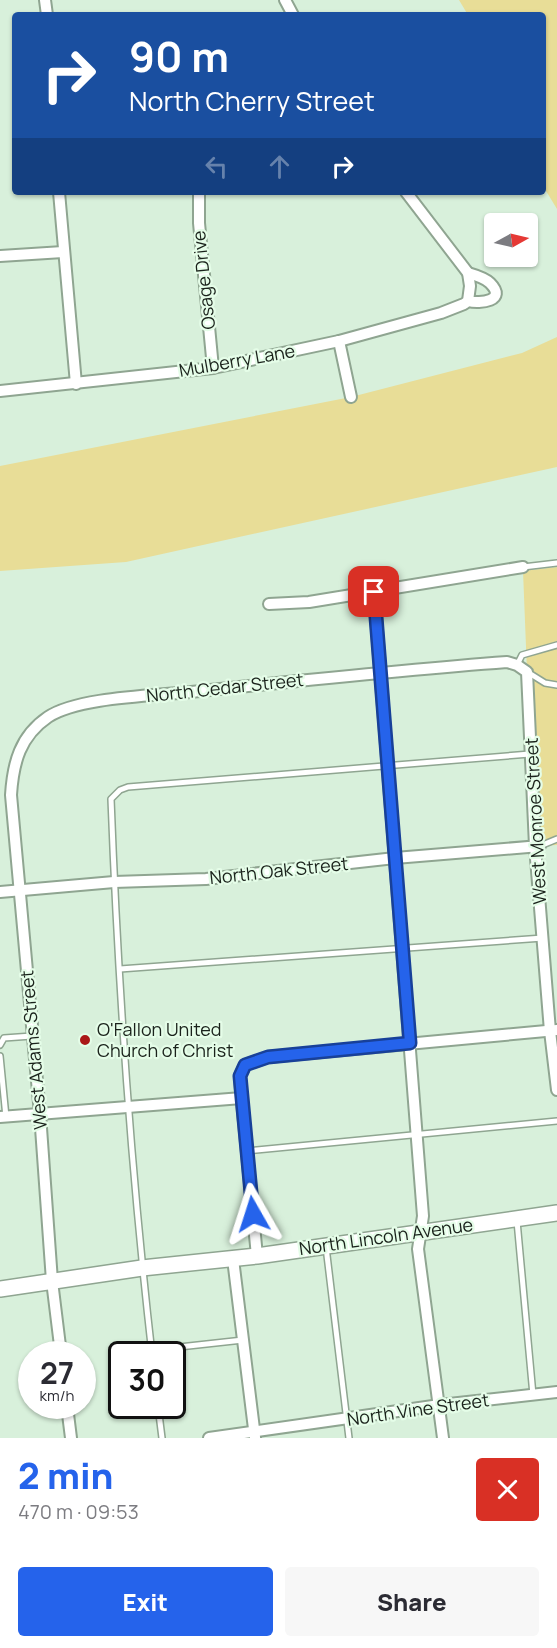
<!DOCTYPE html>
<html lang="en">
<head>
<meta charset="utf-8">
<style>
	body { margin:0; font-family:Manrope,sans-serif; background:#f7f7f7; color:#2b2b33; height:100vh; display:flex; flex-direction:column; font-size:22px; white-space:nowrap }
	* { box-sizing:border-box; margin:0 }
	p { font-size:20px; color:#7c7c81 }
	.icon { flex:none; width:33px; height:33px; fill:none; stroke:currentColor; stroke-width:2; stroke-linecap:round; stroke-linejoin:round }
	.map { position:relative; height:1438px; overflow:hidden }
	.details { display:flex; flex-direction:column; background:#fff; flex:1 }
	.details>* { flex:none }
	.hud { position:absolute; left:12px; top:12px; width:534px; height:183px; border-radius:6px; box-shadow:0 2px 4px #0004; background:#1a4fa0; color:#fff; overflow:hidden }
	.needle { width:39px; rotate:82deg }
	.buttons { position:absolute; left:484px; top:213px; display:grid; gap:12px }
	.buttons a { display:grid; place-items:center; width:54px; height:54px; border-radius:6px; background:#fff; box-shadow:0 2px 4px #0004; font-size:30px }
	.speed { position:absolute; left:18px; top:1341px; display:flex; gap:12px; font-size:30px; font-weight:700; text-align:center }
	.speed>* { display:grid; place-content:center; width:78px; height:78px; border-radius:50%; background:#fff; box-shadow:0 2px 4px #0004; line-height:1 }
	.speed small { font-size:15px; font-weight:400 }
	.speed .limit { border:3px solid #111; border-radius:9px; background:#fff; color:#111 }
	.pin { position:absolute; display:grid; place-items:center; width:51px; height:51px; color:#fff; margin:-26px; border-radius:12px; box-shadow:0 3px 9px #0006 }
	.me { position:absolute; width:66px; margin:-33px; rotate:354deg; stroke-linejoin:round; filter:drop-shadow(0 0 4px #0008) }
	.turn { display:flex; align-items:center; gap:21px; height:126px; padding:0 18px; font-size:27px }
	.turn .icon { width:78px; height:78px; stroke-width:2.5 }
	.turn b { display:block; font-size:42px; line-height:51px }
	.lanes { display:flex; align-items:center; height:57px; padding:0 18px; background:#0003; justify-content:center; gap:30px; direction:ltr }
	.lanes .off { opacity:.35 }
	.round { display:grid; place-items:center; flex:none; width:63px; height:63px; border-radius:6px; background:#f7f7f7 }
	.head { display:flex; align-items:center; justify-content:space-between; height:102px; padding:0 18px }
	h1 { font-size:36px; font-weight:800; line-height:45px; color:#2563eb }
	.primary-button { display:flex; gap:12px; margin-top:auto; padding:12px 18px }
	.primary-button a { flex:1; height:69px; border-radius:6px; background:#2563eb; color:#fff; font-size:24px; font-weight:800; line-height:69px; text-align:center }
	.primary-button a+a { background:#f7f7f7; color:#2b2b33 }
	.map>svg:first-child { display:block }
	.green { fill:#e8dd97 }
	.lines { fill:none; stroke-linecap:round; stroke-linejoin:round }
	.service-casing { stroke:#8fa591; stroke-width:8 }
	.minor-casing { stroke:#8fa591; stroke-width:14 }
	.secondary-casing { stroke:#8fa591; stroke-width:18 }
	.service { stroke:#fff; stroke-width:5 }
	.minor { stroke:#fff; stroke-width:10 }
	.secondary { stroke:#fff; stroke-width:15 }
	.route-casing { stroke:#184099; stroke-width:15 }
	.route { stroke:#2563eb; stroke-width:10 }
	.poi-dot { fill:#aa1717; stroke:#e5fde8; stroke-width:2 }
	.labels { text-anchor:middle; stroke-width:4.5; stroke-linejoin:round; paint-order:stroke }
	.street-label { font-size:18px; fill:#1a221b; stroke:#e5fde8 }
	.poi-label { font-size:18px; fill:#1a221b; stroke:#e5fde8; text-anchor:start }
</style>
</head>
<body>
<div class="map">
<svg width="557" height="1438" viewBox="0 0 557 1438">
	<rect width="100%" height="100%" fill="#d8f0db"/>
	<g class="green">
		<polygon points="459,0 557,0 557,209 543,186 543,15 468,15"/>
		<polygon points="557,337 557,467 126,562 0,571 0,466 351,397 522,353"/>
		<polygon points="557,567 557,845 540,846 527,672 523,571"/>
	</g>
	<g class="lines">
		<g class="service-casing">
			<g id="service">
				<polyline points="523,567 557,563"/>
				<polyline points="517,665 522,655 557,645"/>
				<polyline points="529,673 545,683 557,685"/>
				<polyline points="540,846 557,839"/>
				<polyline points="120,969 543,938"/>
				<polyline points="0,1045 4,1038 32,1036"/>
				<polyline points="0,1056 6,1117"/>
				<polyline points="247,1151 557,1121"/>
				<polyline points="517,1221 533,1395"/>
				<polyline points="326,1247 349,1438"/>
				<polyline points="152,1350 243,1340"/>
				<path d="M152,1354C131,1170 118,985 111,799L120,790L128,787L530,754"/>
				<polyline points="158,1406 162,1438"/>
			</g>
		</g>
		<g class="minor-casing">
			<g id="minor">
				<polyline points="45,0 47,15"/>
				<polyline points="285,0 293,15"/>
				<polyline points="59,192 76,384"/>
				<polyline points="199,192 199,223 213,368"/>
				<polyline points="0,256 63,252"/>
				<path d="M468,301C480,304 508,301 490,283C485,278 475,275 468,273"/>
				<polyline points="339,341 351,397"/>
				<polyline points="0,391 213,368 339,341 441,313 464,304 468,301 470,286 468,273 406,192"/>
				<polyline points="374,592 423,1216 418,1249 443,1438"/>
				<polyline points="269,604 309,602 523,567"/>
				<polyline points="0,892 114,882 206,879 395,858 540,846"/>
				<polyline points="0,1117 242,1098"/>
				<polyline points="257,1256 241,1091 240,1076 245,1065 268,1057 557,1030"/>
				<polyline points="233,1259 255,1437"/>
				<path d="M61,1354L52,1281L40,1114L11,795C13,763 20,736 48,717C78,697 153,696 190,692C296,681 401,670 507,662L517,665L527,672L535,846L550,1031L557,1090"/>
				<polyline points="67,1406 71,1438"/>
				<polyline points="209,1438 440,1405 557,1392"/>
			</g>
		</g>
		<g class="secondary-casing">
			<polyline id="secondary" points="0,1289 142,1268 257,1256 557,1213"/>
		</g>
		<use href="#service" class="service"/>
		<use href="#minor" class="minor"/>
		<use href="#secondary" class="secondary"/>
	</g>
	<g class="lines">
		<g class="route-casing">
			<polyline id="route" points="253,1214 240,1076 245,1065 268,1057 410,1043 374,592"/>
		</g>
		<use href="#route" class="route"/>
	</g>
	<circle class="poi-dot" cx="85" cy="1040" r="6"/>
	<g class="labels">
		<g class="street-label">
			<text transform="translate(204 280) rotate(-96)" y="6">Osage Drive</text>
			<text transform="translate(237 361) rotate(-10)" y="6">Mulberry Lane</text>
			<text transform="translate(225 688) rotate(-6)" y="6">North Cedar Street</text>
			<text transform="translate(536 821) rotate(-93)" y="6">West Monroe Street</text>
			<text transform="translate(279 871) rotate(-6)" y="6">North Oak Street</text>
			<text transform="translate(34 1050) rotate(-95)" y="6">West Adams Street</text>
			<text transform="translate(386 1237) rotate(-8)" y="6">North Lincoln Avenue</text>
			<text transform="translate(418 1410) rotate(-8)" y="6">North Vine Street</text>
		</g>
		<g class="poi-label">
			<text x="97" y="1036">O'Fallon United<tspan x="97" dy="21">Church of Christ</tspan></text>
		</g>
	</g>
</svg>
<div class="buttons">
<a><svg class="needle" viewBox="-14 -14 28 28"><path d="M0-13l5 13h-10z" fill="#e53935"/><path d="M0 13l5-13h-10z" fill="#7c7c81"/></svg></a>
</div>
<div class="speed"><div>27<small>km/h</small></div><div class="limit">30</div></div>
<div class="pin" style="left:374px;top:592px;background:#d93025"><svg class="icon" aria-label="arrive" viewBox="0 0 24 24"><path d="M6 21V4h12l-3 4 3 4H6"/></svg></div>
<svg class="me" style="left:253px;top:1214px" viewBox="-20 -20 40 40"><path d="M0-17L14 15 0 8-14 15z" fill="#2563eb" stroke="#fff" stroke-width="4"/></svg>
<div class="hud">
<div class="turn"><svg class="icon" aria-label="right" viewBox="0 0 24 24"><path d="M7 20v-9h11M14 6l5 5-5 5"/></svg><div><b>90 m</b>North Cherry Street</div></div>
<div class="lanes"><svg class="icon off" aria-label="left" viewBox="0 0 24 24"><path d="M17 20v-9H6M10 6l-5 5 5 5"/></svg><svg class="icon off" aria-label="ahead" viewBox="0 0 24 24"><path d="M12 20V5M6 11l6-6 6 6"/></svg><svg class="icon" aria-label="right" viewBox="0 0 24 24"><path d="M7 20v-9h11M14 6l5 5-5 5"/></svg></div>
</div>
</div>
<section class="details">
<div class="head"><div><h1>2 min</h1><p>470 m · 09:53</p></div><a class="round" style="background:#d93025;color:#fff"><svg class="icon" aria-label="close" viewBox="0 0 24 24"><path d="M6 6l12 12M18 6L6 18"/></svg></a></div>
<div class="primary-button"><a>Exit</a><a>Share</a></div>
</section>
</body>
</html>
